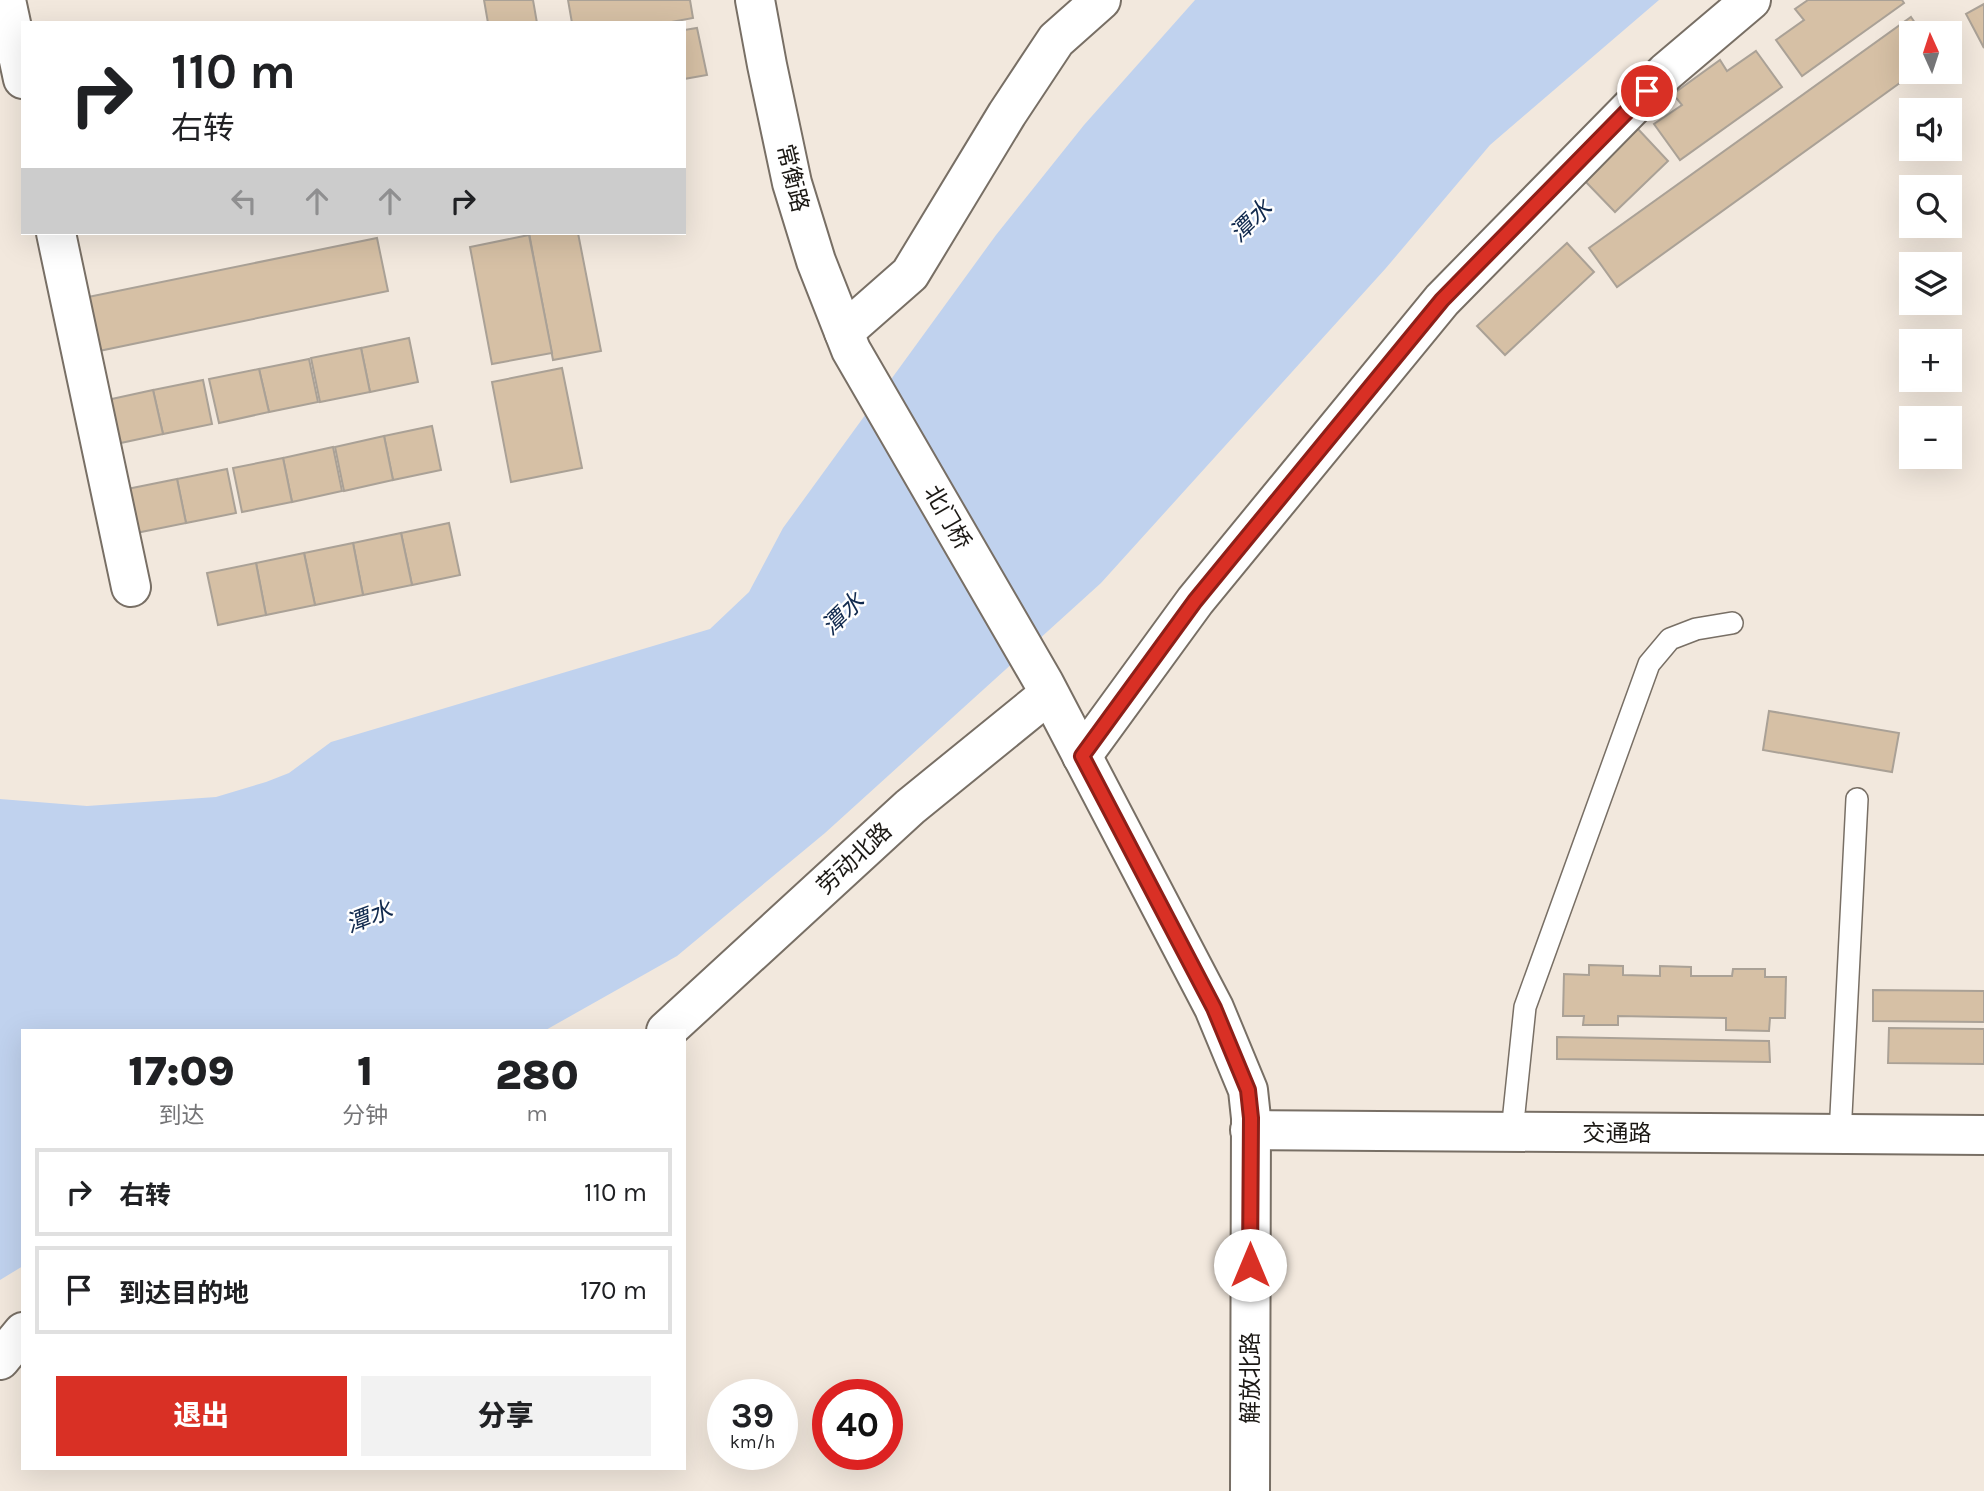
<!DOCTYPE html>
<html lang="zh">
<head>
<meta charset="utf-8">
<style>
	body { margin:0; font-family:Karla,"Noto Sans SC",sans-serif; background:#f2f2f2; color:#202124; height:100vh; display:flex; flex-direction:column; font-size:26px; white-space:nowrap }
	* { box-sizing:border-box; margin:0 }
	p { font-size:23px; color:#757577 }
	.icon { flex:none; width:38px; height:38px; fill:none; stroke:currentColor; stroke-width:2; stroke-linecap:round; stroke-linejoin:round }
	.map { position:relative; flex:1; overflow:hidden }
	.side { position:absolute; left:21px; top:1029px; width:665px; height:441px; display:flex; flex-direction:column; background:#fff; border-radius:0px; box-shadow:0 7px 28px #0002 }
	.side>* { flex:none }
	.guide { position:absolute; left:21px; top:21px; width:665px; height:214px; border-radius:0px; box-shadow:0 7px 28px #0002; background:#fff; color:#202124; overflow:hidden }
	.needle { width:46px; rotate:357deg }
	.fabs { position:absolute; left:1899px; top:21px; display:grid; gap:14px }
	.fabs a { display:grid; place-items:center; width:63px; height:63px; border-radius:0px; background:#fff; box-shadow:0 7px 28px #0002; font-size:35px }
	.speed { position:absolute; left:707px; top:1379px; display:flex; gap:14px; font-size:35px; font-weight:700; text-align:center }
	.speed>* { display:grid; place-content:center; width:91px; height:91px; border-radius:50%; background:#fff; box-shadow:0 7px 28px #0002; line-height:1 }
	.speed small { font-size:18px; font-weight:400 }
	.speed .limit { border:10px solid #d22; background:#fff; color:#111 }
	.pin { position:absolute; display:grid; place-items:center; width:60px; height:60px; color:#fff; margin:-30px; border:4px solid #fff; border-radius:50%; box-shadow:0 2px 7px #0007 }
	.me { position:absolute; width:77px; margin:-38px; rotate:0deg; stroke-linejoin:round; filter:drop-shadow(0 0 5px #0008) }
	.turn { display:flex; align-items:center; gap:24px; height:147px; padding:0 35px; font-size:32px }
	.turn .icon { width:91px; height:91px; stroke-width:2.5 }
	.turn b { display:block; font-size:49px; line-height:60px }
	.lanes { display:flex; align-items:center; height:66px; padding:0 35px; background:#0003; justify-content:center; gap:35px; direction:ltr }
	.lanes .off { opacity:.35 }
	.eta { display:flex; justify-content:space-evenly; align-items:center; height:119px; text-align:center }
	.eta b { font-size:42px; font-weight:800; line-height:49px }
	.cta { display:flex; gap:14px; margin-top:auto; padding:14px 35px }
	.cta a { flex:1; height:80px; border-radius:0px; background:#d93025; color:#fff; font-size:28px; font-weight:800; line-height:80px; text-align:center }
	.cta a+a { background:#f2f2f2; color:#202124 }
	ul { padding:0; list-style:none }
	li { display:flex; align-items:center; gap:21px; height:88px; margin:0 14px 10px; padding:0 21px; border:4px solid #e0e0e0; border-radius:0px }
	li div { flex:1 }
	li b { display:block; font-size:26px }
	li em { font-style:normal }
	.map>svg:first-child { display:block }
	.water { fill:#c0d2ee }
	.building { fill:#d6c0a5; stroke:#aaa196; stroke-width:2 }
	.lines { fill:none; stroke-linecap:round; stroke-linejoin:round }
	.service-casing { stroke:#786f65; stroke-width:24 }
	.minor-casing { stroke:#786f65; stroke-width:42 }
	.tertiary-casing { stroke:#786f65; stroke-width:42 }
	.service { stroke:#fff; stroke-width:21 }
	.minor { stroke:#fff; stroke-width:38 }
	.tertiary { stroke:#fff; stroke-width:38 }
	.route-casing { stroke:#8d1f18; stroke-width:18 }
	.route { stroke:#d93025; stroke-width:12 }
	.labels { text-anchor:middle; stroke-width:5; stroke-linejoin:round; paint-order:stroke }
	.street-label { font-size:23px; fill:#1b1814; stroke:#fff }
	.water-label { font-size:24px; font-style:italic; fill:#112a4e; stroke:#fff }
</style>
</head>
<body>
<div class="map">
<svg width="1984" height="1491" viewBox="0 0 1984 1491">
	<rect width="100%" height="100%" fill="#f2e8dd"/>
	<polygon class="water" points="1195,0 1659,0 1490,145 1386,268 1101,583 825,833 677,956 544,1031 23,1031 23,1266 0,1280 0,799 87,806 216,797 266,782 289,773 331,742 710,629 749,592 783,528 996,235 1084,125"/>
	<g class="building">
		<polygon points="484,0 533,0 537,23 488,23"/>
		<polygon points="568,0 690,0 693,18 666,23 572,23"/>
		<polygon points="1808,0 1902,0 1904,3 1802,76 1776,40 1804,20 1795,9"/>
		<polygon points="1984,4 1984,48 1966,14"/>
		<polygon points="1911,17 1922,33 1911,33 1911,72 1915,72 1617,287 1589,248"/>
		<polygon points="697,28 707,75 684,79 684,30"/>
		<polygon points="1756,51 1782,87 1680,160 1654,124 1682,105 1673,94 1720,60 1727,71"/>
		<polygon points="1638,129 1668,161 1615,212 1584,180"/>
		<polygon points="529,233 578,233 601,351 553,360"/>
		<polygon points="529,235 552,353 492,364 470,247"/>
		<polygon points="377,238 388,291 99,351 88,297"/>
		<polygon points="1567,243 1594,272 1505,355 1477,326"/>
		<polygon points="409,338 418,382 370,392 361,348"/>
		<polygon points="361,348 370,392 320,402 311,358"/>
		<polygon points="309,359 318,402 269,412 259,369"/>
		<polygon points="562,368 582,468 511,482 492,382"/>
		<polygon points="259,369 269,412 219,423 209,379"/>
		<polygon points="203,380 212,424 163,434 153,390"/>
		<polygon points="153,390 163,434 116,444 107,400"/>
		<polygon points="432,426 441,470 393,480 384,436"/>
		<polygon points="384,436 393,480 344,491 335,447"/>
		<polygon points="333,447 342,491 292,502 283,458"/>
		<polygon points="283,458 292,502 242,512 233,468"/>
		<polygon points="227,469 236,513 186,523 177,479"/>
		<polygon points="177,479 186,523 136,533 127,489"/>
		<polygon points="449,523 460,575 412,585 401,533"/>
		<polygon points="401,533 412,585 363,595 353,543"/>
		<polygon points="353,543 363,595 315,605 304,553"/>
		<polygon points="304,553 315,605 266,615 256,563"/>
		<polygon points="256,563 266,615 218,625 207,573"/>
		<polygon points="1769,711 1899,733 1892,772 1763,750"/>
		<polygon points="1589,965 1623,966 1623,975 1660,976 1660,966 1691,967 1691,976 1732,976 1733,969 1765,969 1765,977 1786,977 1785,1018 1770,1018 1769,1031 1726,1030 1726,1018 1618,1016 1618,1025 1583,1025 1584,1016 1563,1016 1564,974 1589,975"/>
		<polygon points="1873,990 1984,991 1984,1022 1873,1021"/>
		<polygon points="1889,1028 1984,1029 1984,1064 1888,1063"/>
		<polygon points="1557,1037 1769,1041 1770,1062 1557,1059"/>
	</g>
	<g class="lines">
		<g class="service-casing">
			<g id="service">
				<polyline points="1512,1132 1525,1007 1649,664 1670,639 1696,629 1732,623"/>
				<polyline points="1840,1135 1857,799"/>
			</g>
		</g>
		<g class="minor-casing">
			<g id="minor">
				<polyline points="6,0 23,79"/>
				<polyline points="56,233 131,587"/>
				<polyline points="844,332 910,274 1007,114 1056,40 1101,0"/>
				<polyline points="1082,756 1195,601 1442,300 1666,72 1751,0"/>
				<polyline points="666,1031 910,807 1049,694"/>
				<polyline points="0,1360 23,1332"/>
			</g>
		</g>
		<g class="tertiary-casing">
			<g id="tertiary">
				<polyline points="755,0 767,65 792,183 816,261 851,350 1044,683 1214,1008 1248,1090 1251,1118 1250,1491"/>
				<polyline points="1250,1130 1984,1135"/>
			</g>
		</g>
		<use href="#service" class="service"/>
		<use href="#minor" class="minor"/>
		<use href="#tertiary" class="tertiary"/>
	</g>
	<g class="lines">
		<g class="route-casing">
			<polyline id="route" points="1250,1265 1251,1118 1248,1090 1214,1008 1082,756 1195,601 1442,300 1647,91"/>
		</g>
		<use href="#route" class="route"/>
	</g>
	<g class="labels">
		<g class="street-label">
			<text transform="translate(793 178) rotate(76)" y="8">常衡路</text>
			<text transform="translate(948 517) rotate(60)" y="8">北门桥</text>
			<text transform="translate(854 858) rotate(-43)" y="8">劳动北路</text>
			<text x="1617" y="1141">交通路</text>
			<text transform="translate(1250 1378) rotate(-90)" y="8">解放北路</text>
		</g>
		<g class="water-label">
			<text transform="translate(1251 221) rotate(-44)" y="8">潭水</text>
			<text transform="translate(843 614) rotate(-44)" y="8">潭水</text>
			<text transform="translate(369 917) rotate(-21)" y="8">潭水</text>
		</g>
	</g>
</svg>
<div class="fabs">
<a><svg class="needle" viewBox="-14 -14 28 28"><path d="M0-13l5 13h-10z" fill="#e53935"/><path d="M0 13l5-13h-10z" fill="#757577"/></svg></a>
<a><svg class="icon" aria-label="sound" viewBox="0 0 24 24"><path d="M4 9h4l5-4v14l-5-4H4zM17 9q2 3 0 6"/></svg></a>
<a><svg class="icon" aria-label="search" viewBox="0 0 24 24"><circle cx="10" cy="10" r="6"/><path d="M15 15l6 6"/></svg></a>
<a><svg class="icon" aria-label="layers" viewBox="0 0 24 24"><path d="M12 4l9 5-9 5-9-5zM3 14l9 5 9-5"/></svg></a>
<a>+</a>
<a>−</a>
</div>
<div class="speed"><div>39<small>km/h</small></div><div class="limit">40</div></div>
<div class="pin" style="left:1647px;top:91px;background:#d93025"><svg class="icon" aria-label="arrive" viewBox="0 0 24 24"><path d="M6 21V4h12l-3 4 3 4H6"/></svg></div>
<svg class="me" style="left:1250px;top:1265px" viewBox="-20 -20 40 40"><circle r="19" fill="#fff"/><path d="M0-13L10 11 0 6-10 11z" fill="#d93025"/></svg>
<div class="guide">
<div class="turn"><svg class="icon" aria-label="right" viewBox="0 0 24 24"><path d="M7 20v-9h11M14 6l5 5-5 5"/></svg><div><b>110 m</b>右转</div></div>
<div class="lanes"><svg class="icon off" aria-label="left" viewBox="0 0 24 24"><path d="M17 20v-9H6M10 6l-5 5 5 5"/></svg><svg class="icon off" aria-label="ahead" viewBox="0 0 24 24"><path d="M12 20V5M6 11l6-6 6 6"/></svg><svg class="icon off" aria-label="ahead" viewBox="0 0 24 24"><path d="M12 20V5M6 11l6-6 6 6"/></svg><svg class="icon" aria-label="right" viewBox="0 0 24 24"><path d="M7 20v-9h11M14 6l5 5-5 5"/></svg></div>
</div>
<section class="side">
<div class="eta">
<div><b>17:09</b><p>到达</p></div>
<div><b>1</b><p>分钟</p></div>
<div><b>280</b><p>m</p></div>
</div>
<ul>
<li><svg class="icon" aria-label="right" viewBox="0 0 24 24"><path d="M7 20v-9h11M14 6l5 5-5 5"/></svg><div><b>右转</b></div><em>110 m</em></li>
<li><svg class="icon" aria-label="arrive" viewBox="0 0 24 24"><path d="M6 21V4h12l-3 4 3 4H6"/></svg><div><b>到达目的地</b></div><em>170 m</em></li>
</ul>
<div class="cta"><a>退出</a><a>分享</a></div>
</section>
</div>
</body>
</html>
